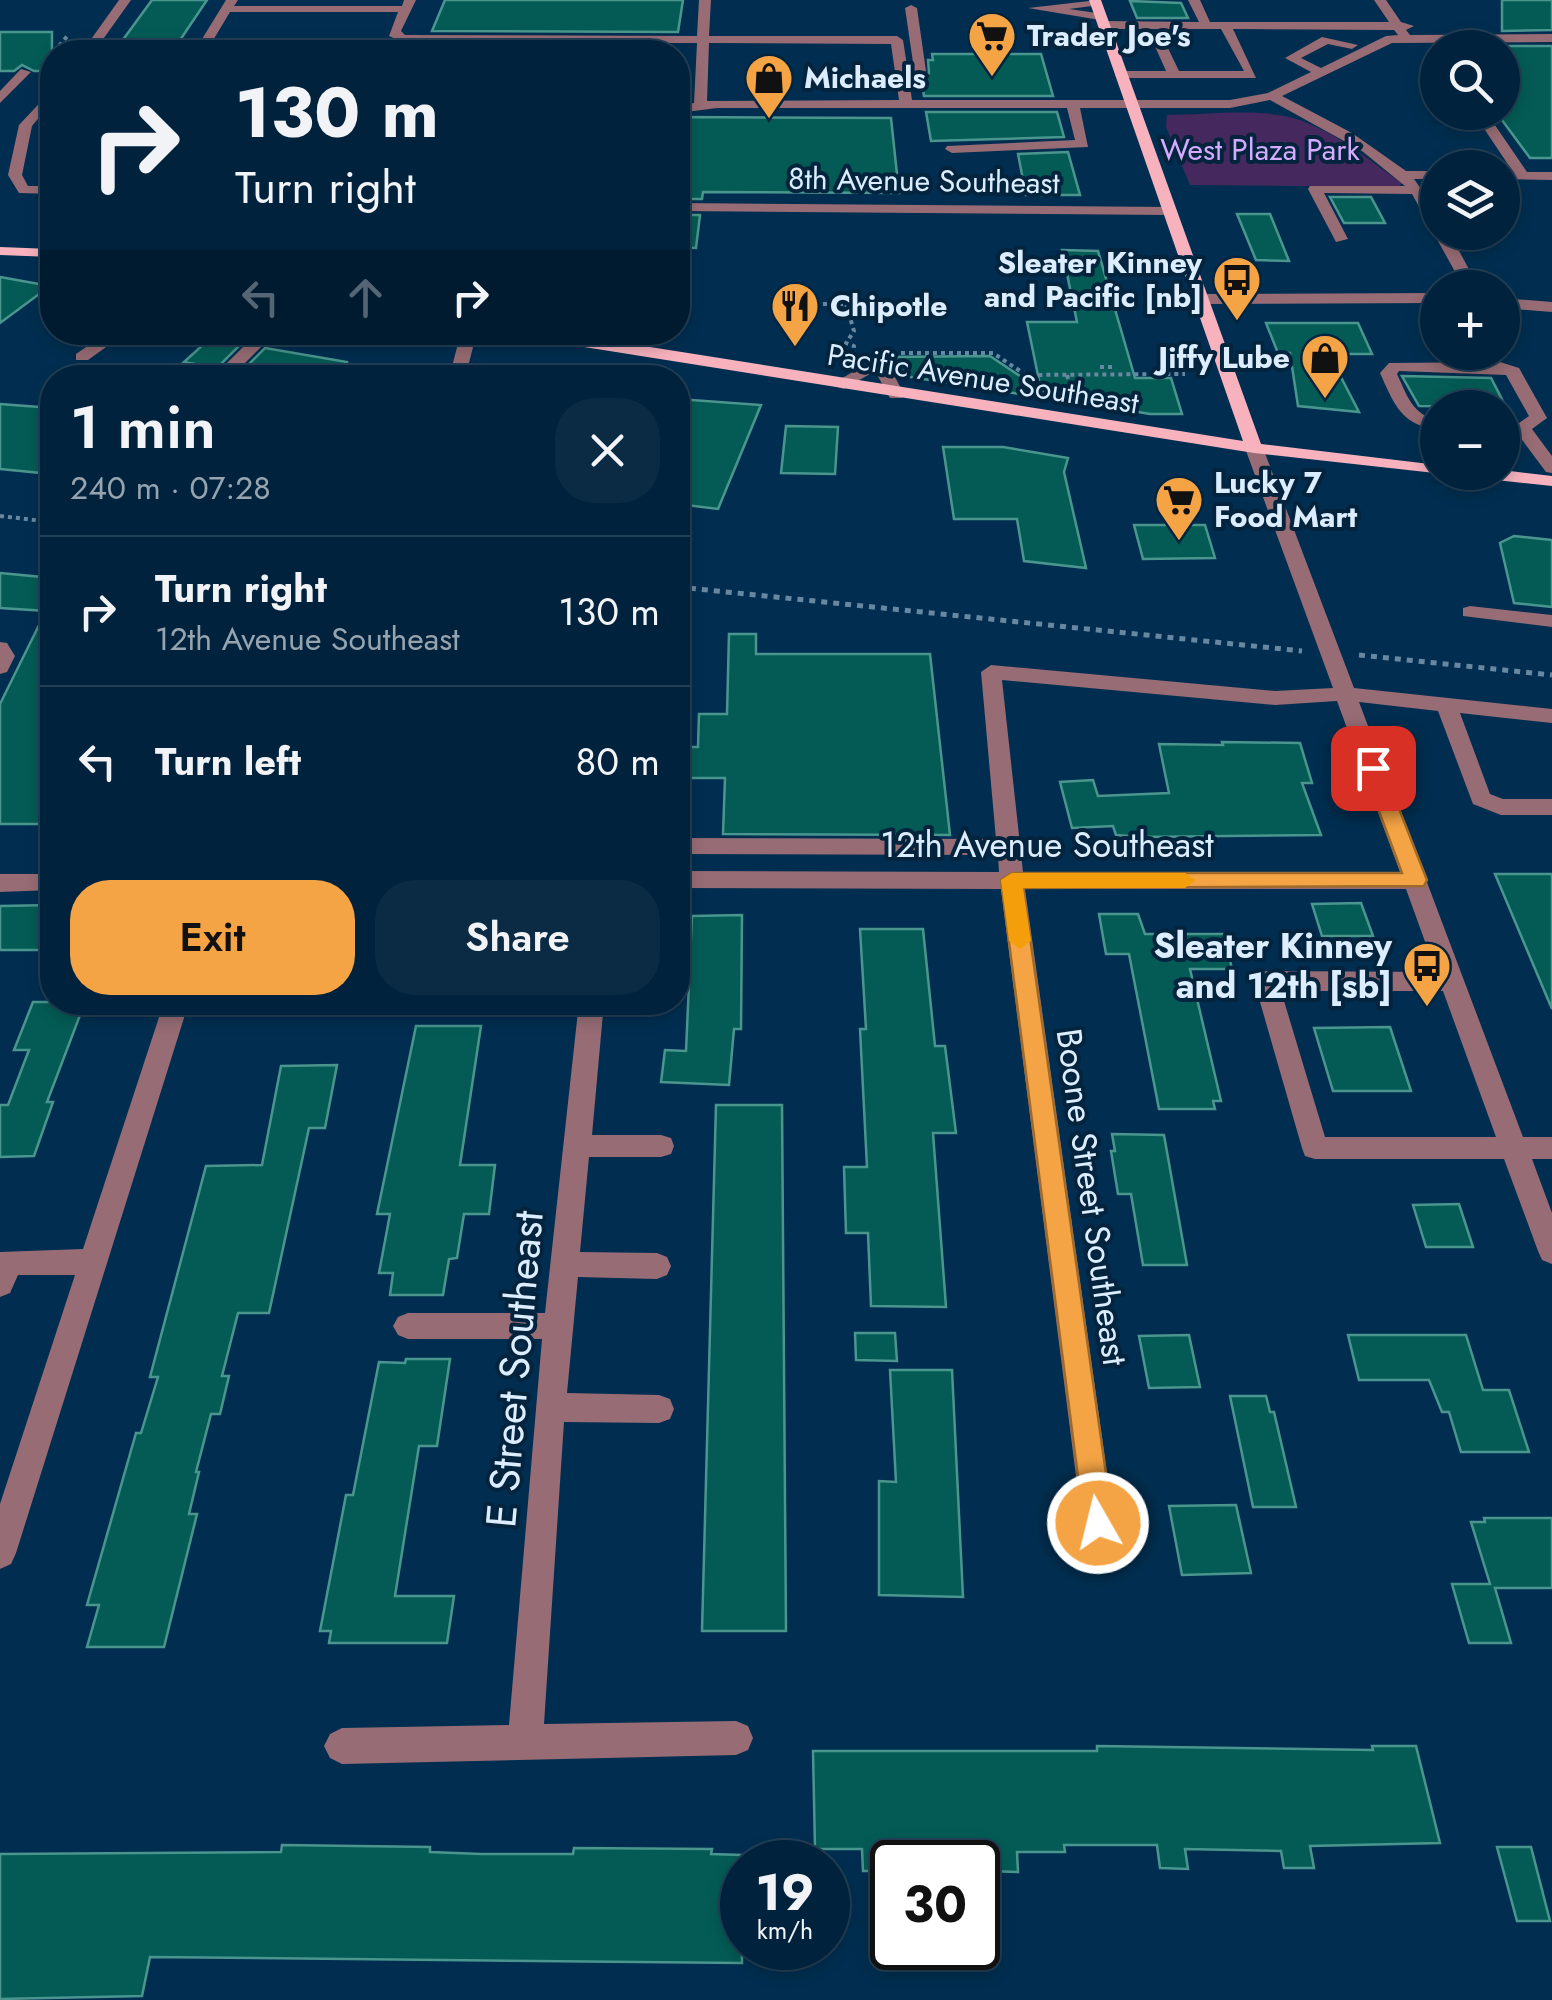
<!DOCTYPE html>
<html lang="en">
<head>
<meta charset="utf-8">
<style>
	body { margin:0; font-family:Jost,sans-serif; background:#0b2a43; color:#f1f3f6; height:100vh; display:flex; flex-direction:column; font-size:38px; white-space:nowrap }
	* { box-sizing:border-box; margin:0 }
	p { font-size:32px; color:#96a4af }
	.icon { flex:none; width:55px; height:55px; fill:none; stroke:currentColor; stroke-width:2; stroke-linecap:round; stroke-linejoin:round }
	.map { position:relative; flex:1; overflow:hidden }
	.drawer { position:absolute; left:40px; top:365px; width:650px; height:650px; display:flex; flex-direction:column; background:#01223c; border-radius:40px; box-shadow:0 5px 15px #0003,0 0 0 2px #233f56 }
	.drawer>* { flex:none }
	.hud { position:absolute; left:40px; top:40px; width:650px; height:305px; border-radius:40px; box-shadow:0 5px 15px #0003,0 0 0 2px #233f56; background:#01223c; color:#f1f3f6; overflow:hidden }
	.controls { position:absolute; left:1420px; top:30px; display:grid; gap:20px }
	.controls a { display:grid; place-items:center; width:100px; height:100px; border-radius:50%; background:#01223c; box-shadow:0 5px 15px #0003,0 0 0 2px #233f56; font-size:50px }
	.speed { position:absolute; left:720px; top:1840px; display:flex; gap:20px; font-size:50px; font-weight:700; text-align:center }
	.speed>* { display:grid; place-content:center; width:130px; height:130px; border-radius:50%; background:#01223c; box-shadow:0 5px 15px #0003,0 0 0 2px #233f56; line-height:1 }
	.speed small { font-size:25px; font-weight:400 }
	.speed .limit { border:5px solid #111; border-radius:15px; background:#fff; color:#111 }
	.pin { position:absolute; display:grid; place-items:center; width:85px; height:85px; color:#fff; margin:-42px; border-radius:20px; box-shadow:0 5px 15px #0006 }
	.me { position:absolute; width:110px; margin:-55px; rotate:352deg; stroke-linejoin:round; filter:drop-shadow(0 0 8px #0008) }
	.turn { display:flex; align-items:center; gap:35px; height:210px; padding:0 30px; font-size:45px }
	.turn .icon { width:130px; height:130px; stroke-width:2.5 }
	.turn b { display:block; font-size:70px; line-height:85px }
	.lanes { display:flex; align-items:center; height:95px; padding:0 30px; background:#0003; justify-content:center; gap:50px; direction:ltr }
	.lanes .off { opacity:.35 }
	.round { display:grid; place-items:center; flex:none; width:105px; height:105px; border-radius:40px; background:#0b2a43 }
	.overview { display:flex; align-items:center; justify-content:space-between; height:170px; padding:0 30px }
	h1 { font-size:60px; font-weight:600; line-height:75px }
	.cta { display:flex; gap:20px; margin-top:auto; padding:20px 30px }
	.cta a { flex:1; height:115px; border-radius:40px; background:#f4a444; color:#111; font-size:40px; font-weight:600; line-height:115px; text-align:center }
	.cta a+a { background:#0b2a43; color:#f1f3f6 }
	ul { padding:0; list-style:none }
	li { display:flex; align-items:center; gap:30px; height:150px; padding:0 30px; border-top:2px solid #233f56 }
	li div { flex:1 }
	li b { display:block; font-size:38px }
	li em { font-style:normal }
	.map>svg:first-child { display:block }
	.green { fill:#45285e }
	.building { fill:#045b55; stroke:#4a968f; stroke-width:2.5 }
	.lines { fill:none; stroke-linecap:round; stroke-linejoin:round }
	.path-far1 { stroke:#6888a2; stroke-width:4; stroke-dasharray:4 4; stroke-linecap:butt }
	.path { stroke:#6888a2; stroke-width:5; stroke-dasharray:6 6; stroke-linecap:butt }
	.minor { fill:#976c74; fill-rule:evenodd }
	.major { fill:#f7b2be; fill-rule:evenodd }
	.route { fill:#f4a444; stroke:#9f6b2c; stroke-width:2.5 }
	.slow { fill:#f59e0b }
	.labels { text-anchor:middle; stroke-width:8; stroke-linejoin:round; paint-order:stroke }
	.far-poi-label { font-size:30px; font-weight:bold; fill:#dbedfe; stroke:#04243e; text-anchor:start }
	.far-park-label { font-size:30px; fill:#d4abfd; stroke:#04243e }
	.far-street-label { font-size:30px; fill:#dbedfe; stroke:#04243e }
	.street-label { font-size:35px; fill:#dbedfe; stroke:#04243e }
	.poi-label { font-size:35px; font-weight:bold; fill:#dbedfe; stroke:#04243e; text-anchor:end }
	.near-street-label { font-size:42px; fill:#dbedfe; stroke:#04243e }
</style>
</head>
<body>
<div class="map">
<svg width="1552" height="2000" viewBox="0 0 1552 2000">
	<rect width="100%" height="100%" fill="#012e50"/>
	<path class="green" d="M1167,115C1207,115 1254,108 1293,118C1331,129 1370,160 1401,183L1400,187L1190,185L1166,127Z"/>
	<g class="building">
		<polygon points="152,0 207,0 172,52 114,52"/>
		<polygon points="445,0 683,0 678,32 432,31"/>
		<polygon points="1502,0 1552,0 1552,30 1502,31"/>
		<polygon points="1130,1 1181,3 1188,18 1137,18"/>
		<polygon points="0,32 52,32 52,71 34,71 22,65 14,71 0,71"/>
		<polygon points="1552,46 1552,158 1530,158 1502,120 1502,46"/>
		<polygon points="932,54 1041,54 1053,96 924,96 921,78 929,73 928,60 933,60"/>
		<polygon points="926,112 1057,112 1064,137 931,141"/>
		<polygon points="678,117 891,118 899,193 703,192 702,199 678,199"/>
		<polygon points="1068,152 1080,195 1026,195 1018,154"/>
		<polygon points="1330,197 1371,197 1385,223 1344,223"/>
		<polygon points="1237,214 1270,214 1289,261 1256,260"/>
		<polygon points="678,215 700,215 696,248 678,247"/>
		<polygon points="1062,250 1098,251 1135,378 1171,378 1182,414 1150,414 1084,403 1081,391 1076,390 1042,390 1058,400 898,375 886,357 990,356 1041,390 1027,322 1077,322"/>
		<polygon points="0,277 50,286 0,323"/>
		<polygon points="1266,323 1358,323 1372,354 1329,354 1359,412 1298,406 1290,353 1278,353"/>
		<polygon points="216,333 246,339 217,368 184,362"/>
		<polygon points="265,348 347,362 346,378 270,378 241,372"/>
		<polygon points="1402,376 1491,378 1506,407 1419,406"/>
		<polygon points="678,399 761,405 718,509 678,504"/>
		<polygon points="0,404 52,408 52,474 0,469"/>
		<polygon points="786,426 838,427 835,474 781,473"/>
		<polygon points="943,447 1003,447 1068,458 1064,472 1086,568 1024,561 1017,519 954,519"/>
		<polygon points="1134,525 1205,525 1215,558 1143,559"/>
		<polygon points="1514,536 1552,540 1552,607 1514,603 1500,543"/>
		<polygon points="0,573 52,578 52,806 44,824 0,824 0,704 46,611 0,608"/>
		<polygon points="729,634 756,634 756,654 930,654 950,835 723,834 725,778 681,778 682,747 698,747 699,714 727,714"/>
		<polygon points="1222,742 1300,743 1312,783 1302,783 1321,835 1140,837 1116,835 1113,826 1072,828 1060,782 1093,780 1098,796 1169,793 1159,744 1223,745"/>
		<polygon points="1495,874 1552,874 1552,1009"/>
		<polygon points="1361,903 1373,936 1322,936 1312,904"/>
		<polygon points="52,905 52,950 0,950 0,906"/>
		<polygon points="1099,914 1138,914 1145,934 1224,934 1232,969 1190,969 1221,1101 1213,1101 1215,1109 1159,1109 1129,954 1106,954"/>
		<polygon points="742,915 741,1029 734,1029 729,1085 661,1082 665,1050 686,1051 692,916"/>
		<polygon points="860,929 923,929 935,1046 945,1046 956,1133 933,1133 946,1307 871,1306 868,1233 846,1233 844,1167 867,1167 860,1029 866,1029"/>
		<polygon points="33,1002 85,1002 47,1102 53,1102 34,1156 0,1157 0,1105 8,1105 29,1050 14,1050"/>
		<polygon points="416,1026 481,1026 460,1165 495,1165 489,1214 464,1214 457,1258 449,1259 443,1295 390,1295 393,1273 379,1273 390,1214 377,1214"/>
		<polygon points="1390,1027 1411,1091 1333,1091 1314,1028"/>
		<polygon points="337,1065 325,1128 309,1128 269,1313 238,1313 222,1376 229,1376 220,1414 211,1414 196,1472 199,1472 189,1514 197,1514 164,1647 87,1647 99,1605 87,1605 136,1433 141,1433 158,1377 150,1377 206,1166 262,1165 281,1066"/>
		<polygon points="716,1105 782,1105 786,1631 702,1631"/>
		<polygon points="1112,1134 1164,1135 1187,1265 1143,1265 1131,1194 1118,1194 1111,1151 1115,1151"/>
		<polygon points="1459,1204 1473,1247 1426,1247 1413,1205"/>
		<polygon points="855,1333 895,1333 897,1361 856,1360"/>
		<polygon points="1189,1335 1200,1387 1149,1388 1139,1336"/>
		<polygon points="1348,1335 1466,1335 1483,1390 1509,1390 1529,1452 1461,1452 1449,1412 1442,1412 1429,1380 1359,1380"/>
		<polygon points="406,1359 450,1359 437,1446 419,1446 395,1596 454,1596 447,1643 329,1643 331,1631 320,1631 346,1495 353,1495 379,1362 405,1363"/>
		<polygon points="890,1370 952,1370 963,1597 879,1595 879,1481 896,1482"/>
		<polygon points="1230,1396 1266,1396 1270,1412 1274,1412 1296,1507 1253,1507"/>
		<polygon points="1236,1505 1251,1573 1182,1575 1169,1506"/>
		<polygon points="1484,1518 1552,1518 1552,1588 1495,1588 1511,1643 1469,1643 1452,1584 1490,1584 1471,1522 1485,1522"/>
		<polygon points="1097,1746 1373,1750 1372,1746 1416,1746 1440,1843 1310,1846 1314,1868 1284,1868 1281,1851 1185,1849 1188,1869 1160,1868 1157,1845 1064,1845 1065,1852 1017,1852 1018,1872 988,1871 987,1854 892,1854 892,1871 863,1871 862,1849 815,1849 813,1751 1097,1751"/>
		<polygon points="282,1845 430,1847 430,1852 481,1854 573,1854 574,1848 712,1849 711,1854 742,1855 742,1963 150,1957 142,1996 0,1999 0,1854 281,1852"/>
		<polygon points="1497,1847 1531,1847 1550,1921 1517,1921"/>
	</g>
	<g class="lines">
		<g class="path-far1">
			<polyline points="54,52 69,34"/>
			<polyline points="823,304 846,304 854,331 846,343 854,346 854,352"/>
			<polyline points="901,353 993,353 1026,375 1185,374"/>
			<polyline points="1100,367 1115,367"/>
			<polyline points="1067,375 1074,398"/>
			<polyline points="0,516 52,522"/>
		</g>
		<g class="path">
			<polyline points="678,587 1302,651"/>
			<polyline points="1359,655 1552,675"/>
		</g>
		<g class="minor">
			<polygon points="119,0 131,0 94,52 82,52"/>
			<path d="M226,0H238L234,6H402L404,0H416L401,31L405,35L697,36L699,0H711L709,36H897L903,40L908,72L914,69L905,8L911,5L917,8L926,71L909,81L912,100H1230L1268,93L1311,72L1285,58L1322,37L1358,45L1352,49L1328,44L1301,58L1321,68L1386,36L1398,35L1394,30L1233,29L1256,78H1117L1115,75L1121,71H1166L1154,44L1160,40L1166,44L1179,71H1244L1221,29H1103L1097,25L1103,21L1199,22L1188,0H1200L1210,22H1389L1374,0H1386L1401,22L1414,26L1406,30L1410,35L1552,34V42L1392,43L1282,96L1352,133L1406,171H1438V179H1414L1438,213V232H1449L1479,288H1464L1412,194L1324,193L1348,239L1336,242L1308,189L1310,186H1405L1362,151L1270,100L1230,108H1080L1088,147L952,153L945,149L947,146L1075,140L1067,108H717L678,113V105L694,103L697,43H404L389,36L398,12H230L206,52H194ZM709,43L891,44L899,100L707,101Z"/>
			<polygon points="1098,0 1100,5 1069,9 1104,14 1100,20 1028,8"/>
			<polygon points="21,69 31,72 0,103 0,91"/>
			<polygon points="52,90 52,102 32,126 22,175 28,186 52,186 52,194 19,193 8,175 19,125"/>
			<polygon points="1473,112 1486,112 1527,172 1552,172 1552,180 1502,179 1502,173 1513,172"/>
			<polygon points="678,203 1170,207 1177,211 1170,215 678,211"/>
			<polygon points="1438,293 1438,303 1201,304 1193,299 1201,294"/>
			<polygon points="1502,298 1552,302 1552,312 1502,308"/>
			<polygon points="108,332 127,332 88,360 76,360 76,354"/>
			<polygon points="258,332 276,332 230,378 212,378"/>
			<polygon points="461,332 477,332 465,378 449,378"/>
			<polygon points="879,357 887,362 904,394 902,398 890,398 875,371 844,389 830,385"/>
			<path d="M1389,363L1500,362L1519,368L1547,418L1532,429L1552,456V473L1546,472L1517,433L1502,432V422L1519,423L1529,416L1506,375L1399,371L1397,374C1407,395 1412,415 1438,420V430C1401,425 1394,404 1380,373Z"/>
			<path d="M1254,443L1263,448L1354,688L1552,709V723L1460,713L1490,794L1503,799H1552V815H1501L1473,804L1438,711L1359,702L1523,1137H1552V1159H1532L1552,1213V1264L1542,1260L1538,1251L1504,1159H1315L1305,1156L1302,1148L1254,981L1257,974L1266,971L1436,972L1406,889H1025L1114,1523L1109,1534L1098,1539L1087,1534L1082,1523L1001,889L678,888V871L999,872L998,855L678,854V838L996,839L981,672L991,665L1275,691L1333,688L1245,448ZM1002,680L1275,705L1337,701L1400,872H1023ZM1281,991H1443L1496,1137H1325Z"/>
			<polygon points="1470,606 1552,615 1552,627 1463,616 1463,608"/>
			<polygon points="0,642 7,643 15,656 7,672 0,674"/>
			<polygon points="0,874 52,874 52,890 0,892"/>
			<polygon points="164,1002 189,1002 16,1553 11,1564 0,1569 0,1504 75,1275 18,1275 10,1293 0,1297 0,1252 83,1249"/>
			<polygon points="579,1002 604,1002 592,1135 661,1135 671,1138 674,1146 671,1154 661,1157 589,1157 580,1252 657,1253 667,1257 671,1266 667,1275 657,1279 578,1277 567,1393 659,1395 670,1399 674,1409 670,1419 659,1423 564,1422 544,1724 736,1721 748,1726 753,1738 748,1750 736,1755 342,1764 330,1758 324,1746 330,1734 342,1728 509,1725 542,1339 408,1339 398,1335 393,1326 398,1317 408,1313 545,1313"/>
		</g>
		<g class="major">
			<polygon points="1089,0 1101,0 1261,444 1438,465 1438,472 1444,474 1254,453 521,337 513,332 555,332 1243,441"/>
			<polygon points="0,247 52,249 52,257 0,255"/>
			<polygon points="1502,470 1552,476 1552,486 1467,477 1458,472"/>
		</g>
	</g>
	<polygon class="route" points="1373,762 1383,768 1427,880 1424,886 1023,888 1113,1523 1109,1533 1098,1537 1088,1533 1084,1523 1001,880 1012,873 1402,873 1363,768"/>
	<polygon class="slow" points="1012,873 1185,873 1196,880 1185,888 1023,888 1031,941 1020,949 1009,941 1001,880"/>
	<defs>
		<g id="supermarket-pin" transform="scale(2.5)"><path d="M0 17L-7.5 6A9.5 9.5 0 1 1 7.5 6Z" fill="#f4a444" stroke="#04243e"/><path d="M-6-5.5h2.5l.6 2H6L4.5 2H-2.5L-4.4-4H-6ZM-1.5 3.2a1.3 1.3 0 1 0 .1 0ZM3 3.2a1.3 1.3 0 1 0 .1 0Z" fill="#111"/></g>
		<g id="shop-pin" transform="scale(2.5)"><path d="M0 17L-7.5 6A9.5 9.5 0 1 1 7.5 6Z" fill="#f4a444" stroke="#04243e"/><path d="M-5-2.5h2.3a2.7 3.5 0 0 1 5.4 0H5L5.5 6h-11ZM-1.5-2.5h3a1.5 2.3 0 0 0-3 0Z" fill="#111"/></g>
		<g id="bus-pin" transform="scale(2.5)"><path d="M0 17L-7.5 6A9.5 9.5 0 1 1 7.5 6Z" fill="#f4a444" stroke="#04243e"/><path d="M-5-6H5V4H4V6H2V4H-2V6H-4V4H-5ZM-3.5-4V0h7V-4ZM-3.5 1.2v1.5H-2V1.2ZM2 1.2v1.5H3.5V1.2Z" fill="#111"/></g>
		<g id="restaurant-pin" transform="scale(2.5)"><path d="M0 17L-7.5 6A9.5 9.5 0 1 1 7.5 6Z" fill="#f4a444" stroke="#04243e"/><path d="M-5-6h1v4h1v-4h1v4h1v-4h1v5L-1.5 .5V6h-2V.5L-5-1ZM5-6V6H3V1.5H1.5Q1.5-4 5-6Z" fill="#111"/></g>
	</defs>
	<g fill-rule="evenodd">
		<use href="#supermarket-pin" x="992" y="36"/>
		<use href="#shop-pin" x="769" y="78"/>
		<use href="#bus-pin" x="1237" y="280"/>
		<use href="#restaurant-pin" x="795" y="306"/>
		<use href="#shop-pin" x="1325" y="358"/>
		<use href="#supermarket-pin" x="1179" y="500"/>
		<use href="#bus-pin" x="1427" y="966"/>
	</g>
	<g class="labels">
		<g class="far-poi-label">
			<text x="1027" y="46">Trader Joe's</text>
			<text x="804" y="88">Michaels</text>
			<text x="1202" y="273" text-anchor="end">Sleater Kinney<tspan x="1202" dy="34">and Pacific [nb]</tspan></text>
			<text x="830" y="316">Chipotle</text>
			<text x="1290" y="368" text-anchor="end">Jiffy Lube</text>
			<text x="1214" y="493">Lucky 7<tspan x="1214" dy="34">Food Mart</tspan></text>
		</g>
		<g class="far-park-label">
			<text x="1260" y="160">West Plaza Park</text>
		</g>
		<g class="far-street-label">
			<text transform="translate(924 181) rotate(1)" y="10">8th Avenue Southeast</text>
			<text transform="translate(983 379) rotate(9)" y="10">Pacific Avenue Southeast</text>
		</g>
		<g class="street-label">
			<text x="1047" y="857">12th Avenue Southeast</text>
			<text transform="translate(1092 1197) rotate(82)" y="12">Boone Street Southeast</text>
		</g>
		<g class="poi-label">
			<text x="1392" y="958">Sleater Kinney<tspan x="1392" dy="40">and 12th [sb]</tspan></text>
		</g>
		<g class="near-street-label">
			<text transform="translate(514 1369) rotate(-85)" y="15">E Street Southeast</text>
		</g>
	</g>
</svg>
<div class="controls">
<a><svg class="icon" aria-label="search" viewBox="0 0 24 24"><circle cx="10" cy="10" r="6"/><path d="M15 15l6 6"/></svg></a>
<a><svg class="icon" aria-label="layers" viewBox="0 0 24 24"><path d="M12 4l9 5-9 5-9-5zM3 14l9 5 9-5"/></svg></a>
<a>+</a>
<a>−</a>
</div>
<div class="speed"><div>19<small>km/h</small></div><div class="limit">30</div></div>
<div class="pin" style="left:1373px;top:768px;background:#d93025"><svg class="icon" aria-label="arrive" viewBox="0 0 24 24"><path d="M6 21V4h12l-3 4 3 4H6"/></svg></div>
<svg class="me" style="left:1098px;top:1523px" viewBox="-20 -20 40 40"><circle r="17" fill="#f4a444" stroke="#fff" stroke-width="3"/><path d="M0-11L8 9 0 5-8 9z" fill="#fff"/></svg>
<div class="hud">
<div class="turn"><svg class="icon" aria-label="right" viewBox="0 0 24 24"><path d="M7 20v-9h11M14 6l5 5-5 5"/></svg><div><b>130 m</b>Turn right</div></div>
<div class="lanes"><svg class="icon off" aria-label="left" viewBox="0 0 24 24"><path d="M17 20v-9H6M10 6l-5 5 5 5"/></svg><svg class="icon off" aria-label="ahead" viewBox="0 0 24 24"><path d="M12 20V5M6 11l6-6 6 6"/></svg><svg class="icon" aria-label="right" viewBox="0 0 24 24"><path d="M7 20v-9h11M14 6l5 5-5 5"/></svg></div>
</div>
<section class="drawer">
<div class="overview"><div><h1>1 min</h1><p>240 m · 07:28</p></div><a class="round"><svg class="icon" aria-label="close" viewBox="0 0 24 24"><path d="M6 6l12 12M18 6L6 18"/></svg></a></div>
<ul>
<li><svg class="icon" aria-label="right" viewBox="0 0 24 24"><path d="M7 20v-9h11M14 6l5 5-5 5"/></svg><div><b>Turn right</b><p>12th Avenue Southeast</p></div><em>130 m</em></li>
<li><svg class="icon" aria-label="left" viewBox="0 0 24 24"><path d="M17 20v-9H6M10 6l-5 5 5 5"/></svg><div><b>Turn left</b></div><em>80 m</em></li>
</ul>
<div class="cta"><a>Exit</a><a>Share</a></div>
</section>
</div>
</body>
</html>
